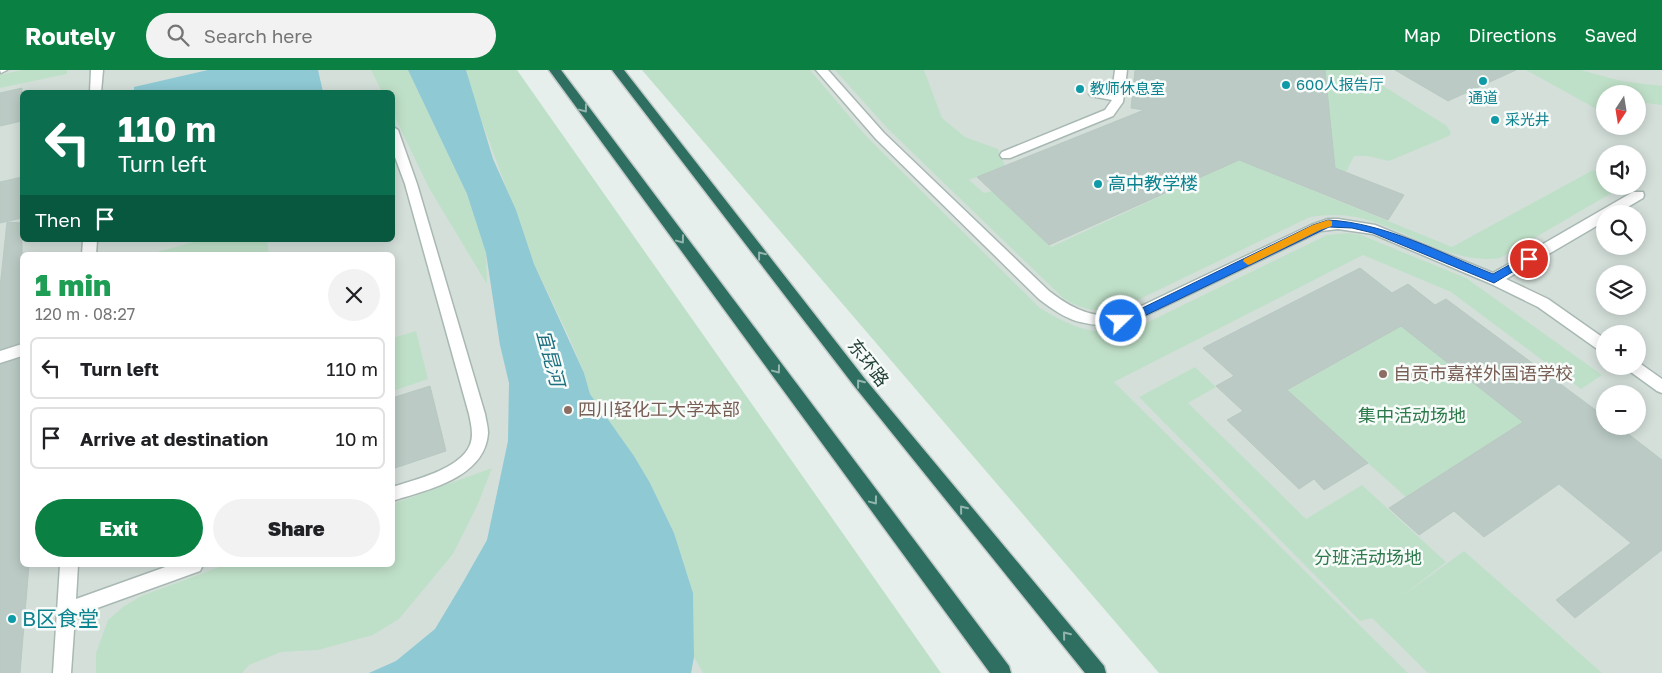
<!DOCTYPE html>
<html lang="en">
<head>
<meta charset="utf-8">
<style>
	body { margin:0; font-family:"Golos Text","Noto Sans SC",sans-serif; background:#f2f2f2; color:#202124; height:100vh; display:flex; flex-direction:column; font-size:19px; white-space:nowrap }
	* { box-sizing:border-box; margin:0 }
	p { font-size:16px; color:#757577 }
	.icon { flex:none; width:28px; height:28px; fill:none; stroke:currentColor; stroke-width:2; stroke-linecap:round; stroke-linejoin:round }
	.map { position:relative; flex:1; overflow:hidden }
	.sheet { position:absolute; left:20px; top:182px; width:375px; height:315px; display:flex; flex-direction:column; background:#fff; border-radius:8px; box-shadow:0 2px 12px #0003 }
	.sheet>* { flex:none }
	.hud { position:absolute; left:20px; top:20px; width:375px; height:152px; border-radius:8px; box-shadow:0 2px 12px #0003; background:#0b6e4f; color:#fff; overflow:hidden }
	.needle { width:32px; rotate:192deg }
	.fabs { position:absolute; left:1596px; top:15px; display:grid; gap:10px }
	.fabs a { display:grid; place-items:center; width:50px; height:50px; border-radius:50%; background:#fff; box-shadow:0 2px 12px #0003; font-size:25px }
	.pin { position:absolute; display:grid; place-items:center; width:42px; height:42px; color:#fff; margin:-21px; border:2px solid #fff; border-radius:50%; box-shadow:0 1px 5px #0007 }
	.me { position:absolute; width:55px; margin:-28px; rotate:68deg; stroke-linejoin:round; filter:drop-shadow(0 0 4px #0008) }
	.turn { display:flex; align-items:center; gap:18px; height:105px; padding:0 15px; font-size:22px }
	.turn .icon { width:65px; height:65px; stroke-width:2.5 }
	.turn b { display:block; font-size:35px; line-height:42px }
	.then { display:flex; align-items:center; height:48px; padding:0 15px; background:#0003; gap:10px; font-size:19px }
	.round { display:grid; place-items:center; flex:none; width:52px; height:52px; border-radius:26px; background:#f2f2f2 }
	.overview { display:flex; align-items:center; justify-content:space-between; height:85px; padding:0 15px }
	h1 { font-size:30px; font-weight:800; line-height:38px; color:#1e9e55 }
	.primary-button { display:flex; gap:10px; margin-top:auto; padding:10px 15px }
	.primary-button a { flex:1; height:58px; border-radius:30px; background:#0b8043; color:#fff; font-size:20px; font-weight:800; line-height:58px; text-align:center }
	.primary-button a+a { background:#f2f2f2; color:#202124 }
	ul { padding:0; list-style:none }
	li { display:flex; align-items:center; gap:15px; height:62px; margin:0 10px 8px; padding:0 5px; border:2px solid #e0e0e0; border-radius:8px }
	li div { flex:1 }
	li b { display:block; font-size:19px }
	li em { font-style:normal }
	header { display:flex; align-items:center; gap:30px; box-sizing:border-box; height:70px; padding:0 25px; background:#0b8043; color:#fff }
	header strong { font-size:24px }
	nav { display:flex; gap:28px; margin-inline-start:auto; font-size:18px }
	.search { width:350px; height:45px; background:#f2f2f2; display:flex; align-items:center; gap:12px; box-sizing:border-box; padding:0 18px; border-radius:28px; color:#757577; font-size:19px }
	.map>svg:first-child { display:block }
	.built { fill:#d4dfda; fill-rule:evenodd }
	.green { fill:#bfe0c8 }
	.water { fill:#8ec9d4 }
	.building { fill:#bbcac4; stroke:#b8c9c2 }
	.lines { fill:none; stroke-linecap:round; stroke-linejoin:round }
	.minor-casing { stroke:#a8b8b2; stroke-width:3 }
	.highway-casing { stroke:#c2cac8; stroke-width:3 }
	.minor { fill:#fff; fill-rule:evenodd }
	.highway { fill:#2f6f62; fill-rule:evenodd }
	.oneway { stroke:#93b5ae }
	.route { fill:#1a73e8; stroke:#114b97 }
	.slow { fill:#f59e0b }
	.culture-dot { fill:#0f9aa8; stroke:#f7fbf9; stroke-width:2 }
	.education-dot { fill:#8d6e63; stroke:#f7fbf9; stroke-width:2 }
	.labels { text-anchor:middle; stroke-width:5; stroke-linejoin:round; paint-order:stroke }
	.far-culture-label { font-size:15px; fill:#0d838f; stroke:#f7fbf9; text-anchor:start }
	.culture-label { font-size:18px; fill:#0d838f; stroke:#f7fbf9; text-anchor:start }
	.street-label { font-size:18px; fill:#24423a; stroke:#f7fbf9 }
	.education-label { font-size:18px; fill:#785e54; stroke:#f7fbf9; text-anchor:start }
	.park-label { font-size:18px; fill:#2d7a4b; stroke:#f7fbf9 }
	.water-label { font-size:19px; font-style:italic; fill:#1c6f80; stroke:#f7fbf9 }
	.near-culture-label { font-size:21px; fill:#0d838f; stroke:#f7fbf9; text-anchor:start }
</style>
</head>
<body>
<header>
<strong>Routely</strong>
<div class="search"><svg class="icon" aria-label="search" viewBox="0 0 24 24"><circle cx="10" cy="10" r="6"/><path d="M15 15l6 6"/></svg>Search here</div>
<nav><a>Map</a><a>Directions</a><a>Saved</a></nav>
</header>
<div class="map">
<svg width="1662" height="603" viewBox="0 0 1662 603">
	<rect width="100%" height="100%" fill="#e6efeb"/>
	<g class="built">
		<path d="M0,0H501L934,603H0ZM22,22H392V170H22ZM22,185H392V495H22Z"/>
		<path d="M795,0H1662V603H1407ZM1605,24H1638V56H1605ZM1605,84H1638V116H1605ZM1605,144H1638V176H1605ZM1605,204H1638V236H1605ZM1605,264H1638V296H1605ZM1605,324H1638V356H1605Z"/>
	</g>
	<g class="green">
		<polygon points="22,0 67,0 67,4 0,18 0,5"/>
		<polygon points="371,0 408,0 467,124 486,183 487,214 429,118 393,43 392,22 382,22"/>
		<polygon points="466,0 517,0 941,603 703,603 694,587 693,523 674,463 650,413 634,386 590,324 584,303 569,267 534,194 473,27"/>
		<path d="M642,0H810L867,67L1040,238C1073,258 1097,268 1136,258L1327,165L1348,163L1361,165L1466,208L1602,305L1581,319L1451,222L1363,185L1114,312L1408,603H1159Z"/>
		<path d="M835,0H924L942,48L965,67L998,79L1005,96L969,110L984,123L992,121L1051,177L1238,90L1452,177L1593,100L1605,107V116L1622,117L1500,188C1451,195 1410,161 1364,149C1346,144 1328,144 1310,147L1121,238C1100,244 1080,239 1063,228L888,59Z"/>
		<polygon points="1325,0 1358,0 1447,56 1451,63 1449,66 1389,91 1367,86 1354,86 1346,102 1247,64"/>
		<polygon points="1526,0 1581,0 1621,11 1662,16 1662,35 1638,32 1638,24 1605,24 1605,40 1602,42"/>
		<polygon points="201,170 267,170 269,185 146,185"/>
		<polygon points="1401,256 1523,352 1406,427 1287,321"/>
		<polygon points="416,261 428,309 393,321 393,268"/>
		<polygon points="1195,297 1216,317 1188,333 1306,449 1362,415 1446,492 1402,526 1464,481 1602,603 1428,603 1372,548 1360,551 1139,327"/>
		<polygon points="492,398 478,434 453,484 399,549 373,565 318,580 281,582 249,595 242,603 96,603 96,583 108,550 123,537 141,526 225,495 392,495 393,434"/>
	</g>
	<g class="water">
		<polygon points="208,0 318,0 323,22 134,22 134,17"/>
		<polygon points="408,0 466,0 493,89 516,140 534,194 584,303 590,324 634,386 650,413 674,463 693,523 694,587 691,603 369,603 396,591 435,559 462,514 487,470 508,371 509,313 500,275 486,183 467,124"/>
	</g>
	<g class="building">
		<polygon points="1135,0 1325,0 1335,98 1404,125 1388,150 1239,90 1049,175 977,107 1144,40 1131,38"/>
		<polygon points="1395,0 1516,0 1448,31"/>
		<polygon points="22,18 22,51 0,56 0,23"/>
		<polygon points="22,107 22,148 0,153 0,112"/>
		<polygon points="7,152 22,153 22,272 0,279 0,217"/>
		<polygon points="1360,198 1392,223 1408,214 1435,235 1446,229 1605,347 1605,356 1618,356 1662,390 1662,480 1575,548 1556,530 1631,473 1559,414 1484,467 1454,441 1419,465 1389,438 1523,352 1401,256 1287,320 1368,393 1324,420 1314,409 1299,419 1227,350 1243,341 1216,316 1234,306 1203,278"/>
		<polygon points="22,288 22,495 29,495 20,603 0,603 0,295"/>
		<polygon points="430,316 446,381 392,399 392,328"/>
	</g>
	<g class="lines">
		<g class="minor-casing">
			<g id="minor">
				<polygon points="0,0 7,0 1,3"/>
				<polygon points="91,0 103,0 101,22 90,22"/>
				<path d="M816,0H828L884,63L1049,221C1073,240 1100,253 1131,241L1311,155L1328,149H1338L1375,155L1493,203L1633,122H1643L1644,125L1643,128L1616,144H1605V151L1506,209L1548,229L1605,269V283L1600,281L1538,237L1489,213L1373,164L1338,159L1321,161L1126,255L1121,256C1082,255 1070,253 1039,229L876,69Z"/>
				<polygon points="1115,0 1127,0 1123,32 1113,46 1010,88 1002,88 1000,85 1002,82 1105,40 1112,30 1091,26 1089,24 1095,21 1112,23"/>
				<path d="M392,56L398,60L417,114L485,344C486,350 488,357 488,363C485,408 427,420 392,431V417C415,410 460,399 470,375C474,365 471,354 469,344L405,114L392,79Z"/>
				<polygon points="83,170 97,170 96,185 82,185"/>
				<polygon points="22,274 22,286 0,293 0,281"/>
				<polygon points="1638,292 1662,309 1662,323 1657,321 1628,300 1626,296 1638,296"/>
				<polygon points="60,495 78,495 76,529 171,495 203,495 200,501 75,546 71,603 53,603"/>
			</g>
		</g>
		<g class="highway-casing">
			<g id="highway">
				<polygon points="549,0 561,0 1009,596 1011,603 990,603"/>
				<polygon points="612,0 624,0 865,309 1104,596 1106,603 1085,603 855,317"/>
			</g>
		</g>
		<use href="#minor" class="minor"/>
		<use href="#highway" class="highway"/>
	</g>
	<defs><path id="oneway-chevron" d="M-2-3.5L2.5 0L-2 3.5" fill="none" stroke-width="1.6" stroke-linecap="round" stroke-linejoin="round" transform="scale(1.25)"/></defs>
	<g class="oneway">
		<use href="#oneway-chevron" transform="translate(584 39) rotate(53)"/>
		<use href="#oneway-chevron" transform="translate(681 170) rotate(53)"/>
		<use href="#oneway-chevron" transform="translate(761 185) rotate(-128)"/>
		<use href="#oneway-chevron" transform="translate(777 300) rotate(53)"/>
		<use href="#oneway-chevron" transform="translate(860 313) rotate(-128)"/>
		<use href="#oneway-chevron" transform="translate(874 431) rotate(53)"/>
		<use href="#oneway-chevron" transform="translate(963 439) rotate(-129)"/>
		<use href="#oneway-chevron" transform="translate(1066 565) rotate(-129)"/>
	</g>
	<path class="route" d="M1328,150C1386,153 1440,183 1493,204L1525,186L1529,185L1534,189L1494,213L1373,163L1352,158L1329,157L1140,248L1121,255L1115,251L1117,248L1132,243L1313,155Z"/>
	<polygon class="slow" points="1328,150 1332,151 1332,156 1320,160 1251,194 1248,195 1243,191 1244,189 1313,155"/>
	<g class="culture-dot">
		<circle cx="1483" cy="11" r="5"/>
		<circle cx="1286" cy="15" r="5"/>
		<circle cx="1080" cy="19" r="5"/>
		<circle cx="1495" cy="50" r="5"/>
		<circle cx="1098" cy="114" r="5"/>
		<circle cx="12" cy="549" r="5"/>
	</g>
	<g class="education-dot">
		<circle cx="1383" cy="304" r="5"/>
		<circle cx="568" cy="340" r="5"/>
	</g>
	<g class="labels">
		<g class="far-culture-label">
			<text x="1296" y="20">600人报告厅</text>
			<text x="1090" y="24">教师休息室</text>
			<text x="1483" y="33" text-anchor="middle">通道</text>
			<text x="1505" y="55">采光井</text>
		</g>
		<g class="culture-label">
			<text x="1108" y="120">高中教学楼</text>
		</g>
		<g class="street-label">
			<text transform="translate(868 293) rotate(52)" y="6">东环路</text>
		</g>
		<g class="education-label">
			<text x="1393" y="310">自贡市嘉祥外国语学校</text>
			<text x="578" y="346">四川轻化工大学本部</text>
		</g>
		<g class="park-label">
			<text x="1412" y="352">集中活动场地</text>
			<text x="1368" y="494">分班活动场地</text>
		</g>
		<g class="water-label">
			<text transform="translate(551 288) rotate(75)" y="7">宜昆河</text>
		</g>
		<g class="near-culture-label">
			<text x="22" y="556">B区食堂</text>
		</g>
	</g>
</svg>
<div class="fabs">
<a><svg class="needle" viewBox="-14 -14 28 28"><path d="M0-13l5 13h-10z" fill="#e53935"/><path d="M0 13l5-13h-10z" fill="#757577"/></svg></a>
<a><svg class="icon" aria-label="sound" viewBox="0 0 24 24"><path d="M4 9h4l5-4v14l-5-4H4zM17 9q2 3 0 6"/></svg></a>
<a><svg class="icon" aria-label="search" viewBox="0 0 24 24"><circle cx="10" cy="10" r="6"/><path d="M15 15l6 6"/></svg></a>
<a><svg class="icon" aria-label="layers" viewBox="0 0 24 24"><path d="M12 4l9 5-9 5-9-5zM3 14l9 5 9-5"/></svg></a>
<a>+</a>
<a>−</a>
</div>
<div class="pin" style="left:1529px;top:189px;background:#d93025"><svg class="icon" aria-label="arrive" viewBox="0 0 24 24"><path d="M6 21V4h12l-3 4 3 4H6"/></svg></div>
<svg class="me" style="left:1121px;top:251px" viewBox="-20 -20 40 40"><circle r="17" fill="#1a73e8" stroke="#fff" stroke-width="3"/><path d="M0-11L8 9 0 5-8 9z" fill="#fff"/></svg>
<div class="hud">
<div class="turn"><svg class="icon" aria-label="left" viewBox="0 0 24 24"><path d="M17 20v-9H6M10 6l-5 5 5 5"/></svg><div><b>110 m</b>Turn left</div></div>
<div class="then">Then<svg class="icon" aria-label="arrive" viewBox="0 0 24 24"><path d="M6 21V4h12l-3 4 3 4H6"/></svg></div>
</div>
<section class="sheet">
<div class="overview"><div><h1>1 min</h1><p>120 m · 08:27</p></div><a class="round"><svg class="icon" aria-label="close" viewBox="0 0 24 24"><path d="M6 6l12 12M18 6L6 18"/></svg></a></div>
<ul>
<li><svg class="icon" aria-label="left" viewBox="0 0 24 24"><path d="M17 20v-9H6M10 6l-5 5 5 5"/></svg><div><b>Turn left</b></div><em>110 m</em></li>
<li><svg class="icon" aria-label="arrive" viewBox="0 0 24 24"><path d="M6 21V4h12l-3 4 3 4H6"/></svg><div><b>Arrive at destination</b></div><em>10 m</em></li>
</ul>
<div class="primary-button"><a>Exit</a><a>Share</a></div>
</section>
</div>
</body>
</html>
